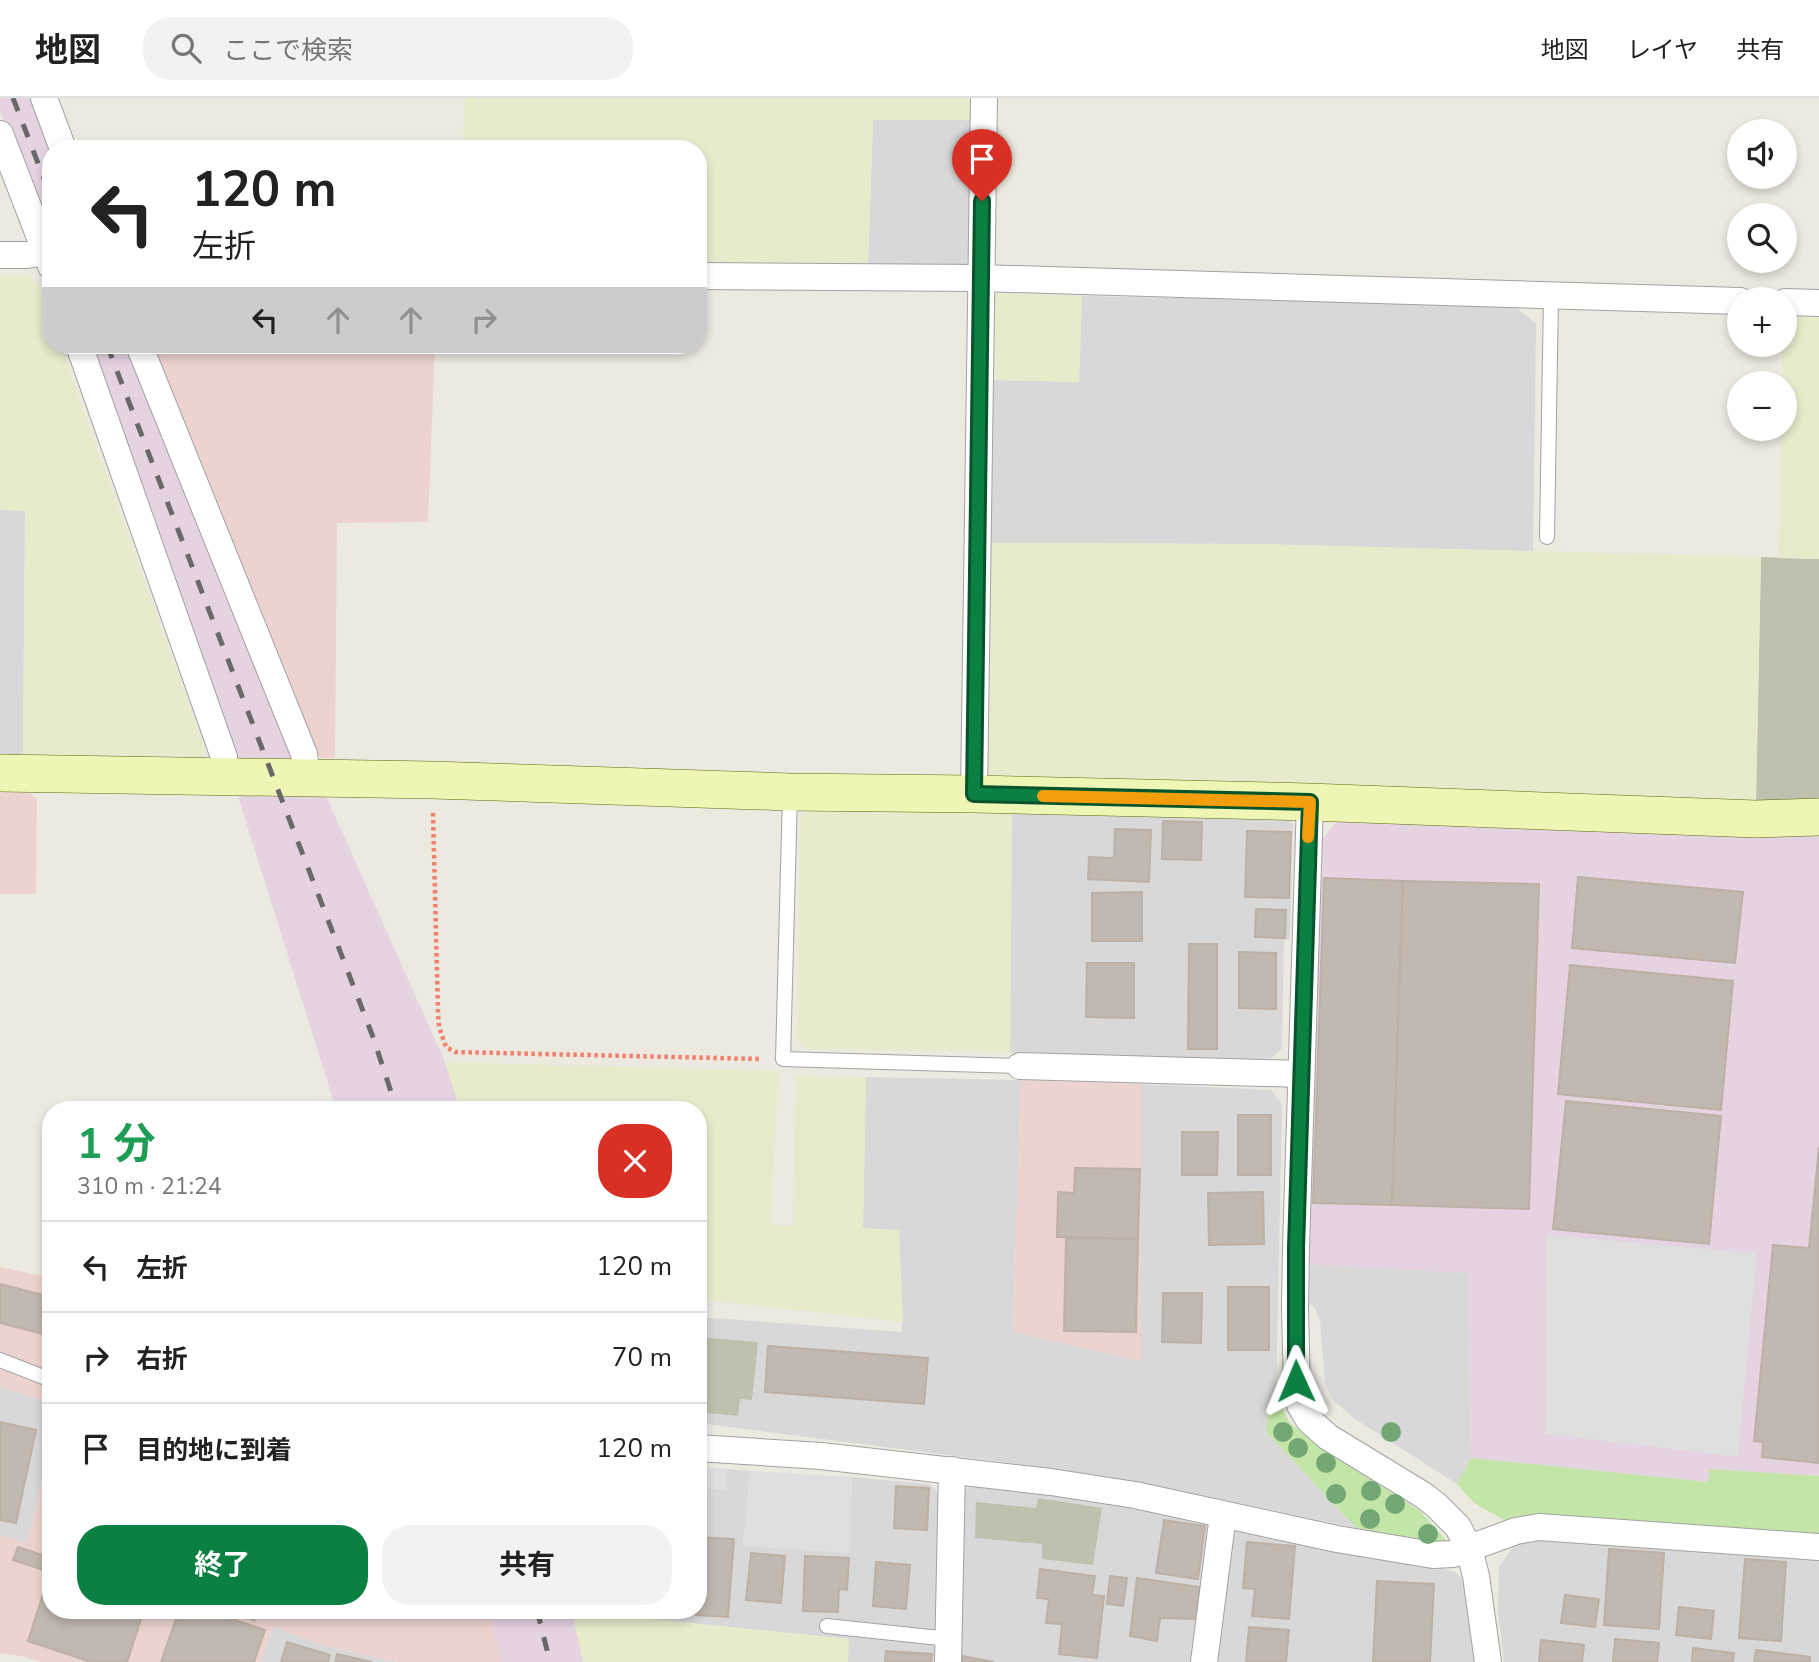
<!DOCTYPE html>
<html lang="ja">
<head>
<meta charset="utf-8">
<style>
	body { margin:0; font-family:"Nunito Sans","Noto Sans JP",sans-serif; background:#f2f2f2; color:#222; height:100vh; display:flex; flex-direction:column; font-size:26px; white-space:nowrap }
	* { box-sizing:border-box; margin:0 }
	p { font-size:23px; color:#767676 }
	.icon { flex:none; width:38px; height:38px; fill:none; stroke:currentColor; stroke-width:2; stroke-linecap:round; stroke-linejoin:round }
	.map { position:relative; flex:1; overflow:hidden }
	.panel { position:absolute; left:42px; top:1003px; width:665px; height:518px; display:flex; flex-direction:column; background:#fff; border-radius:28px; box-shadow:0 4px 10px #0003 }
	.panel>* { flex:none }
	.guide { position:absolute; left:42px; top:42px; width:665px; height:214px; border-radius:28px; box-shadow:0 4px 10px #0003; background:#fff; color:#222; overflow:hidden }
	.fabs { position:absolute; left:1727px; top:21px; display:grid; gap:14px }
	.fabs a { display:grid; place-items:center; width:70px; height:70px; border-radius:50%; background:#fff; box-shadow:0 4px 10px #0003; font-size:35px }
	.pin { position:absolute; display:grid; place-items:center; width:60px; height:60px; color:#fff; margin:-72px -30px; border-radius:50% 50% 50% 0; rotate:-45deg; box-shadow:0 0 7px #0007 }
	.pin .icon { rotate:45deg }
	.me { position:absolute; width:77px; margin:-38px; rotate:359deg; stroke-linejoin:round; filter:drop-shadow(0 0 5px #0008) }
	.turn { display:flex; align-items:center; gap:24px; height:147px; padding:0 35px; font-size:32px }
	.turn .icon { width:91px; height:91px; stroke-width:2.5 }
	.turn b { display:block; font-size:49px; line-height:60px }
	.lanes { display:flex; align-items:center; height:66px; padding:0 35px; background:#0003; justify-content:center; gap:35px; direction:ltr }
	.lanes .off { opacity:.35 }
	.round { display:grid; place-items:center; flex:none; width:74px; height:74px; border-radius:28px; background:#f2f2f2 }
	.overview { display:flex; align-items:center; justify-content:space-between; height:119px; padding:0 35px }
	h1 { font-size:42px; font-weight:700; line-height:52px; color:#1e9e55 }
	.primary-button { display:flex; gap:14px; margin-top:auto; padding:14px 35px }
	.primary-button a { flex:1; height:80px; border-radius:28px; background:#0b8043; color:#fff; font-size:28px; font-weight:700; line-height:80px; text-align:center }
	.primary-button a+a { background:#f2f2f2; color:#222 }
	ul { padding:0; list-style:none }
	li { display:flex; align-items:center; gap:21px; height:91px; padding:0 35px; border-top:2px solid #e0e0e0 }
	li div { flex:1 }
	li b { display:block; font-size:26px }
	li em { font-style:normal }
	header { display:flex; align-items:center; gap:42px; box-sizing:border-box; height:98px; padding:0 35px; background:#fff; border-bottom:2px solid #e0e0e0 }
	header strong { font-size:33px }
	nav { display:flex; gap:38px; margin-inline-start:auto; font-size:24px }
	.search { width:490px; height:63px; background:#f2f2f2; display:flex; align-items:center; gap:18px; box-sizing:border-box; padding:0 24px; border-radius:28px; color:#767676; font-size:26px }
	.map>svg:first-child { display:block }
	.residential { fill:#d9d8d8 }
	.commercial { fill:#edd3d0 }
	.industrial { fill:#e5d3e1 }
	.construction { fill:#bfc0ad }
	.farmland { fill:#e7ebcc }
	.grass { fill:#c3e5a8 }
	.parking { fill:#dfdfdf }
	.building { fill:#c0b8b1; stroke:#bdb0a4; stroke-width:2 }
	.lines { fill:none; stroke-linecap:round; stroke-linejoin:round }
	.lane-casing { stroke:#a2a2a2; stroke-width:16 }
	.street-casing { stroke:#a2a2a2; stroke-width:28 }
	.secondary-casing { stroke:#5b6a0a; stroke-width:38 }
	.path { stroke:#f2806c; stroke-width:4.5; stroke-dasharray:3.5 3.5; stroke-linecap:butt }
	.lane { stroke:#fff; stroke-width:14 }
	.street { stroke:#fff; stroke-width:26 }
	.secondary { stroke:#eff6b5; stroke-width:37 }
	.rail { stroke:#696969; stroke-width:5; stroke-dasharray:14 14; stroke-linecap:butt }
	.tree { fill:#73a875 }
	.route-casing { stroke:#07532c; stroke-width:18 }
	.route { stroke:#0b8043; stroke-width:12 }
	.slow { stroke:#f59e0b; stroke-width:12 }
</style>
</head>
<body>
<header>
<strong>地図</strong>
<div class="search"><svg class="icon" aria-label="search" viewBox="0 0 24 24"><circle cx="10" cy="10" r="6"/><path d="M15 15l6 6"/></svg>ここで検索</div>
<nav><a>地図</a><a>レイヤ</a><a>共有</a></nav>
</header>
<div class="map">
<svg width="1819" height="1564" viewBox="0 0 1819 1564">
	<rect width="100%" height="100%" fill="#ece9e1"/>
	<g class="residential">
		<polygon points="873,21 973,22 970,168 868,169"/>
		<polygon points="1082,198 1513,207 1536,226 1533,454 1265,446 989,445 991,282 1079,284"/>
		<polygon points="0,412 25,412 23,656 0,656"/>
		<polygon points="1012,713 1281,715 1293,726 1290,842 1284,842 1282,950 1272,960 1250,962 1010,954"/>
		<polygon points="866,979 1021,982 1013,1234 1140,1263 1141,986 1271,992 1282,1006 1276,1299 1268,1307 1266,1334 1356,1430 1224,1402 1049,1370 698,1325 698,1219 902,1234 899,1133 863,1131"/>
		<polygon points="1305,1166 1468,1175 1471,1360 1457,1386 1355,1321 1333,1302 1325,1287 1320,1223 1314,1208 1305,1206"/>
		<polygon points="0,1289 51,1305 51,1348 27,1445 0,1437"/>
		<polygon points="728,1371 750,1373 743,1447 849,1455 852,1379 930,1386 939,1396 937,1564 848,1564 848,1541 572,1513 698,1512 698,1390 725,1391"/>
		<polygon points="972,1387 1102,1401 1204,1423 1211,1433 1194,1564 958,1564 960,1396"/>
		<polygon points="1234,1433 1441,1470 1455,1474 1462,1481 1470,1512 1476,1564 1211,1564"/>
		<polygon points="1539,1436 1819,1458 1819,1564 1504,1564 1498,1512 1499,1469 1518,1441"/>
		<polygon points="273,1529 327,1548 398,1564 261,1564"/>
	</g>
	<g class="commercial">
		<polygon points="148,247 435,247 428,424 337,425 335,660 322,660 314,654"/>
		<polygon points="0,694 29,694 37,701 36,796 0,796"/>
		<polygon points="1021,982 1141,986 1141,1263 1013,1234"/>
		<polygon points="0,1169 51,1180 51,1305 0,1289"/>
		<polygon points="51,1348 51,1512 489,1512 501,1564 398,1564 327,1548 273,1529 261,1564 40,1564 21,1558 0,1555 0,1437 27,1445"/>
	</g>
	<g class="industrial">
		<polygon points="0,0 30,0 51,56 51,145 0,13"/>
		<polygon points="89,247 127,247 292,653 292,665 241,664 230,641"/>
		<polygon points="237,695 326,698 445,964 460,1011 336,1011"/>
		<polygon points="1336,724 1560,731 1819,731 1819,1378 1711,1371 1708,1384 1471,1360 1468,1175 1305,1166 1321,743"/>
		<polygon points="489,1512 572,1512 583,1564 501,1564"/>
	</g>
	<g class="construction">
		<polygon points="1761,459 1819,461 1819,702 1756,702"/>
		<polygon points="698,1239 758,1244 752,1302 740,1301 738,1318 698,1314"/>
		<polygon points="1038,1400 1102,1410 1093,1467 1042,1461 1042,1446 975,1440 976,1404 1036,1410"/>
	</g>
	<g class="farmland">
		<polygon points="465,0 973,0 973,22 873,22 868,169 698,166 698,51 463,51"/>
		<polygon points="29,177 39,188 51,221 51,247 60,247 206,654 198,659 23,656 25,413 0,412 0,178"/>
		<polygon points="993,195 1082,198 1079,284 991,282"/>
		<polygon points="1785,216 1819,217 1819,461 1778,460 1781,331 1785,331 1785,285 1782,285 1783,247 1785,247"/>
		<polygon points="989,445 1265,446 1761,459 1756,702 1261,684 994,679 987,675"/>
		<polygon points="810,709 1012,713 1010,954 807,951 796,941 801,717"/>
		<polygon points="445,964 778,973 771,1127 793,1127 795,978 866,979 863,1130 899,1132 903,1224 698,1201 698,1012 460,1011"/>
		<polygon points="572,1513 849,1541 848,1564 583,1564"/>
	</g>
	<g class="grass">
		<polygon points="1276,1299 1290,1325 1306,1338 1333,1358 1420,1413 1446,1442 1440,1451 1356,1430 1266,1334 1268,1307"/>
		<polygon points="1471,1360 1708,1384 1710,1371 1819,1378 1819,1437 1506,1423 1474,1405 1457,1386"/>
	</g>
	<g class="parking">
		<polygon points="1546,1137 1757,1155 1738,1359 1545,1336"/>
		<polygon points="698,1369 728,1371 726,1392 698,1390"/>
		<polygon points="750,1373 852,1379 849,1455 743,1448"/>
	</g>
	<g class="building">
		<polygon points="1163,723 1202,724 1201,762 1162,761"/>
		<polygon points="1115,731 1151,732 1149,784 1088,781 1089,759 1114,760"/>
		<polygon points="1247,733 1291,734 1289,800 1245,799"/>
		<polygon points="1578,779 1743,794 1735,865 1572,850"/>
		<polygon points="1324,780 1403,783 1392,1107 1313,1105"/>
		<polygon points="1403,783 1539,786 1529,1111 1392,1107"/>
		<polygon points="1142,794 1142,843 1092,843 1092,795"/>
		<polygon points="1256,811 1286,812 1285,840 1255,839"/>
		<polygon points="1189,846 1217,846 1217,951 1188,951"/>
		<polygon points="1239,854 1276,855 1276,911 1239,910"/>
		<polygon points="1087,865 1134,865 1134,920 1086,919"/>
		<polygon points="1570,867 1733,883 1721,1012 1558,996"/>
		<polygon points="1566,1003 1721,1018 1709,1146 1553,1131"/>
		<rect x="1238" y="1017" width="33" height="60"/>
		<polygon points="1182,1034 1218,1034 1217,1077 1182,1077"/>
		<polygon points="1819,1049 1819,1365 1762,1359 1763,1344 1754,1343 1773,1147 1809,1150"/>
		<polygon points="1075,1070 1140,1071 1138,1141 1057,1139 1058,1094 1074,1095"/>
		<polygon points="1263,1094 1264,1146 1209,1147 1208,1095"/>
		<polygon points="1066,1140 1138,1141 1136,1234 1064,1233"/>
		<polygon points="0,1186 51,1199 51,1238 0,1225"/>
		<rect x="1228" y="1189" width="41" height="63"/>
		<polygon points="1163,1195 1202,1195 1201,1245 1162,1244"/>
		<polygon points="768,1248 928,1260 924,1306 765,1294"/>
		<polygon points="0,1324 36,1332 16,1425 0,1422"/>
		<polygon points="896,1388 929,1390 927,1432 894,1430"/>
		<polygon points="1164,1422 1205,1428 1198,1481 1156,1475"/>
		<polygon points="698,1439 734,1441 728,1519 696,1517 696,1512 698,1512"/>
		<polygon points="1247,1444 1295,1448 1289,1521 1252,1518 1255,1491 1243,1490"/>
		<polygon points="18,1449 51,1460 51,1512 144,1512 127,1564 91,1564 28,1543 50,1474 13,1462"/>
		<polygon points="1609,1451 1664,1455 1659,1531 1604,1527"/>
		<polygon points="751,1455 785,1458 781,1505 746,1502"/>
		<polygon points="805,1458 849,1460 847,1492 839,1491 838,1514 803,1513"/>
		<polygon points="1745,1461 1786,1464 1781,1543 1739,1540"/>
		<polygon points="876,1464 910,1467 906,1511 873,1508"/>
		<polygon points="1040,1471 1095,1478 1092,1497 1104,1498 1097,1560 1059,1556 1062,1526 1046,1525 1049,1501 1037,1500"/>
		<polygon points="1110,1478 1127,1480 1123,1508 1107,1506"/>
		<polygon points="1137,1480 1200,1489 1196,1521 1160,1520 1157,1543 1130,1538"/>
		<polygon points="1377,1483 1434,1486 1430,1564 1373,1564"/>
		<polygon points="1565,1497 1599,1501 1595,1529 1561,1525"/>
		<polygon points="1679,1509 1714,1513 1711,1541 1676,1537"/>
		<polygon points="179,1512 206,1512 265,1532 254,1564 161,1564"/>
		<polygon points="225,1512 257,1512 254,1522"/>
		<polygon points="1249,1529 1289,1532 1286,1564 1246,1564"/>
		<polygon points="1615,1541 1659,1545 1657,1564 1613,1564"/>
		<polygon points="1541,1542 1584,1547 1582,1564 1539,1564"/>
		<polygon points="287,1544 330,1557 328,1564 281,1564"/>
		<polygon points="1693,1550 1734,1555 1733,1564 1692,1564"/>
		<polygon points="1756,1552 1810,1559 1810,1564 1754,1564"/>
		<polygon points="886,1553 932,1556 931,1564 885,1564"/>
		<polygon points="337,1556 372,1564 335,1564"/>
		<polygon points="962,1558 994,1564 961,1564"/>
	</g>
	<g class="lines">
		<g class="lane-casing">
			<g id="lane">
				<polyline points="1547,439 1551,197"/>
				<polyline points="790,696 783,961 1020,968"/>
				<polyline points="0,1262 51,1282"/>
				<polyline points="827,1528 949,1541"/>
			</g>
		</g>
		<g class="street-casing">
			<g id="street">
				<polyline points="44,0 63,51"/>
				<polyline points="0,36 51,168"/>
				<polyline points="0,157 27,157 46,154"/>
				<polyline points="698,178 980,180 1740,203"/>
				<polyline points="1785,204 1819,205"/>
				<polyline points="79,247 224,659 225,678"/>
				<polyline points="139,247 304,656 307,680"/>
				<polyline points="974,696 984,0"/>
				<polyline points="1310,704 1296,1150 1295,1210 1297,1294 1300,1307 1309,1322 1328,1339 1423,1397 1436,1407 1458,1429 1469,1451 1476,1478 1488,1564"/>
				<polyline points="1020,968 1301,976"/>
				<polyline points="698,1350 821,1358 1051,1384 1135,1397 1337,1441 1433,1457 1453,1456 1516,1433 1539,1429 1819,1449"/>
				<polyline points="948,1564 952,1372"/>
				<polyline points="1204,1564 1223,1417"/>
			</g>
		</g>
		<g class="secondary-casing">
			<polyline id="secondary" points="0,675 432,682 790,694 974,696 1310,704 1756,721 1819,719"/>
		</g>
		<polyline class="path" points="433,715 438,914 439,929 446,949 455,954 761,961"/>
		<use href="#lane" class="lane"/>
		<use href="#street" class="street"/>
		<use href="#secondary" class="secondary"/>
		<g class="rail">
			<polyline points="13,0 51,99"/>
			<polyline points="107,247 373,939 397,1012"/>
			<polyline points="537,1512 550,1564"/>
		</g>
	</g>
	<g class="tree">
		<circle cx="1283" cy="1334" r="10"/>
		<circle cx="1391" cy="1334" r="10"/>
		<circle cx="1298" cy="1350" r="10"/>
		<circle cx="1326" cy="1365" r="10"/>
		<circle cx="1371" cy="1393" r="10"/>
		<circle cx="1336" cy="1396" r="10"/>
		<circle cx="1395" cy="1406" r="10"/>
		<circle cx="1370" cy="1421" r="10"/>
		<circle cx="1428" cy="1436" r="10"/>
	</g>
	<g class="lines">
		<g class="route-casing">
			<polyline id="route" points="982,103 974,696 1310,704 1296,1150 1296,1283"/>
		</g>
		<use href="#route" class="route"/>
		<polyline class="slow" points="1043,698 1310,704 1308,739"/>
	</g>
</svg>
<div class="fabs">
<a><svg class="icon" aria-label="sound" viewBox="0 0 24 24"><path d="M4 9h4l5-4v14l-5-4H4zM17 9q2 3 0 6"/></svg></a>
<a><svg class="icon" aria-label="search" viewBox="0 0 24 24"><circle cx="10" cy="10" r="6"/><path d="M15 15l6 6"/></svg></a>
<a>+</a>
<a>−</a>
</div>
<div class="pin" style="left:982px;top:103px;background:#d93025"><svg class="icon" aria-label="arrive" viewBox="0 0 24 24"><path d="M6 21V4h12l-3 4 3 4H6"/></svg></div>
<svg class="me" style="left:1296px;top:1283px" viewBox="-20 -20 40 40"><path d="M0-17L14 15 0 8-14 15z" fill="#0b8043" stroke="#fff" stroke-width="4"/></svg>
<div class="guide">
<div class="turn"><svg class="icon" aria-label="left" viewBox="0 0 24 24"><path d="M17 20v-9H6M10 6l-5 5 5 5"/></svg><div><b>120 m</b>左折</div></div>
<div class="lanes"><svg class="icon" aria-label="left" viewBox="0 0 24 24"><path d="M17 20v-9H6M10 6l-5 5 5 5"/></svg><svg class="icon off" aria-label="ahead" viewBox="0 0 24 24"><path d="M12 20V5M6 11l6-6 6 6"/></svg><svg class="icon off" aria-label="ahead" viewBox="0 0 24 24"><path d="M12 20V5M6 11l6-6 6 6"/></svg><svg class="icon off" aria-label="right" viewBox="0 0 24 24"><path d="M7 20v-9h11M14 6l5 5-5 5"/></svg></div>
</div>
<section class="panel">
<div class="overview"><div><h1>1 分</h1><p>310 m · 21:24</p></div><a class="round" style="background:#d93025;color:#fff"><svg class="icon" aria-label="close" viewBox="0 0 24 24"><path d="M6 6l12 12M18 6L6 18"/></svg></a></div>
<ul>
<li><svg class="icon" aria-label="left" viewBox="0 0 24 24"><path d="M17 20v-9H6M10 6l-5 5 5 5"/></svg><div><b>左折</b></div><em>120 m</em></li>
<li><svg class="icon" aria-label="right" viewBox="0 0 24 24"><path d="M7 20v-9h11M14 6l5 5-5 5"/></svg><div><b>右折</b></div><em>70 m</em></li>
<li><svg class="icon" aria-label="arrive" viewBox="0 0 24 24"><path d="M6 21V4h12l-3 4 3 4H6"/></svg><div><b>目的地に到着</b></div><em>120 m</em></li>
</ul>
<div class="primary-button"><a>終了</a><a>共有</a></div>
</section>
</div>
</body>
</html>
